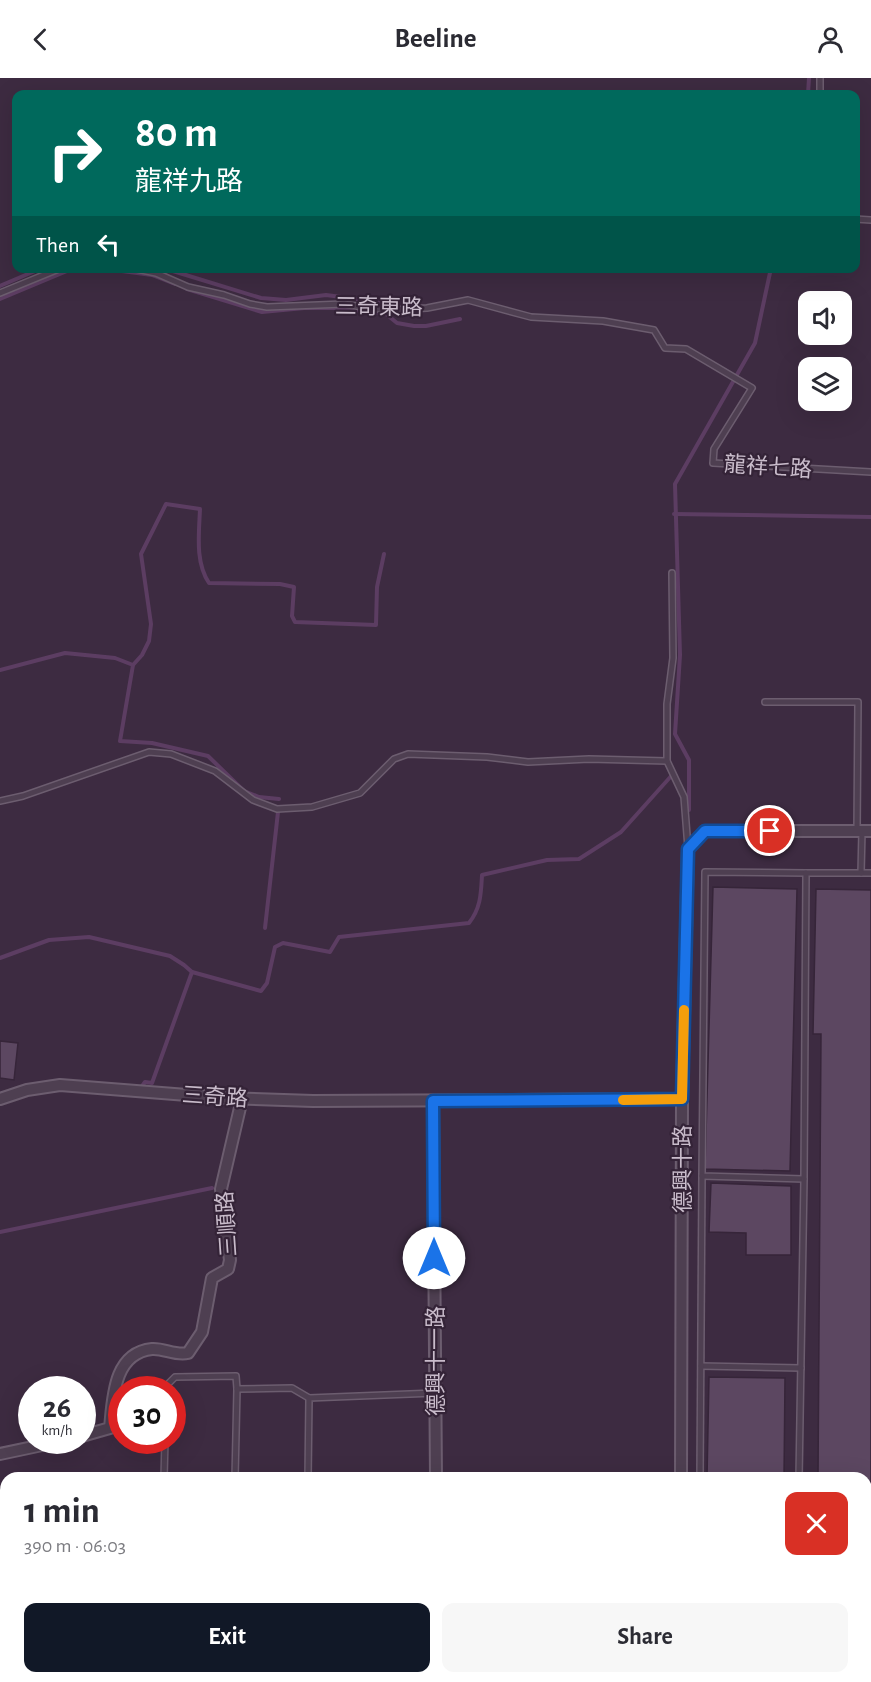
<!DOCTYPE html>
<html lang="en">
<head>
<meta charset="utf-8">
<style>
	body { margin:0; font-family:"Alegreya Sans","Noto Sans TC",sans-serif; background:#f7f7f7; color:#2b2b33; height:100vh; display:flex; flex-direction:column; font-size:22px; white-space:nowrap }
	* { box-sizing:border-box; margin:0 }
	p { font-size:20px; color:#7c7c81 }
	.icon { flex:none; width:33px; height:33px; fill:none; stroke:currentColor; stroke-width:2; stroke-linecap:round; stroke-linejoin:round }
	.map { position:relative; flex:1; overflow:hidden }
	.sheet { position:absolute; left:0px; top:1394px; width:872px; height:212px; display:flex; flex-direction:column; background:#fff; border-radius:18px 18px 0 0; box-shadow:0 6px 24px #0002 }
	.sheet>* { flex:none }
	.top-card { position:absolute; left:12px; top:12px; width:848px; height:183px; border-radius:12px; box-shadow:0 6px 24px #0002; background:#00695c; color:#fff; overflow:hidden }
	.fabs { position:absolute; left:798px; top:213px; display:grid; gap:12px }
	.fabs a { display:grid; place-items:center; width:54px; height:54px; border-radius:12px; background:#fff; box-shadow:0 6px 24px #0002; font-size:30px }
	.speed { position:absolute; left:18px; top:1298px; display:flex; gap:12px; font-size:30px; font-weight:700; text-align:center }
	.speed>* { display:grid; place-content:center; width:78px; height:78px; border-radius:50%; background:#fff; box-shadow:0 6px 24px #0002; line-height:1 }
	.speed small { font-size:15px; font-weight:400 }
	.speed .limit { border:9px solid #d22; background:#fff; color:#111 }
	.pin { position:absolute; display:grid; place-items:center; width:51px; height:51px; color:#fff; margin:-26px; border:3px solid #fff; border-radius:50%; box-shadow:0 2px 6px #0007 }
	.me { position:absolute; width:66px; margin:-33px; rotate:0deg; stroke-linejoin:round; filter:drop-shadow(0 0 4px #0008) }
	.turn { display:flex; align-items:center; gap:21px; height:126px; padding:0 24px; font-size:27px }
	.turn .icon { width:78px; height:78px; stroke-width:2.5 }
	.turn b { display:block; font-size:42px; line-height:51px }
	.then { display:flex; align-items:center; height:57px; padding:0 24px; background:#0003; gap:12px; font-size:22px }
	.round { display:grid; place-items:center; flex:none; width:63px; height:63px; border-radius:12px; background:#f7f7f7 }
	.summary { display:flex; align-items:center; justify-content:space-between; height:102px; padding:0 24px }
	h1 { font-size:36px; font-weight:700; line-height:45px }
	.button { display:flex; gap:12px; margin-top:auto; padding:12px 24px }
	.button a { flex:1; height:69px; border-radius:12px; background:#111827; color:#fff; font-size:24px; font-weight:700; line-height:69px; text-align:center }
	.button a+a { background:#f7f7f7; color:#2b2b33 }
	header { display:flex; justify-content:space-between; align-items:center; height:78px; padding:0 24px; background:#fff; font-size:27px; font-weight:700 }
	.map>svg:first-child { display:block }
	.lines { fill:none; stroke-linecap:round; stroke-linejoin:round }
	.stream { stroke:#5c3d62; stroke-width:4 }
	.building { fill:#5c4761; stroke:#362539; stroke-width:1.5 }
	.service-casing { stroke:#6c5d6f; stroke-width:8 }
	.minor-casing { stroke:#6c5d6f; stroke-width:14 }
	.service { stroke:#4e3f51; stroke-width:5 }
	.minor { stroke:#4e3f51; stroke-width:10 }
	.route-casing { stroke:#114b97; stroke-width:15 }
	.route { stroke:#1a73e8; stroke-width:10 }
	.slow { stroke:#f59e0b; stroke-width:10 }
	.labels { text-anchor:middle; stroke-width:4.5; stroke-linejoin:round; paint-order:stroke }
	.street-label { font-size:22px; fill:#c9bccb; stroke:#342337 }
</style>
</head>
<body>
<header><svg class="icon" aria-label="back" viewBox="0 0 24 24"><path d="M15 5l-7 7 7 7"/></svg>Beeline<svg class="icon" aria-label="person" viewBox="0 0 24 24"><circle cx="12" cy="8" r="4"/><path d="M4 21q1-7 8-7t8 7"/></svg></header>
<div class="map">
<svg width="871" height="1604" viewBox="0 0 871 1604">
	<rect width="100%" height="100%" fill="#3d2b41"/>
	<g class="lines">
		<g class="stream">
			<polyline points="808,16 809,0"/>
			<polyline points="163,190 261,220 286,222 326,217 380,224"/>
			<polyline points="0,208 42,190"/>
			<polyline points="187,211 262,234 304,230 334,230 386,236 397,245 414,248 426,248 460,241"/>
			<polyline points="0,221 67,193 82,192 122,193 152,197 175,206"/>
			<polyline points="674,436 871,439"/>
			<polyline points="133,587 120,663 152,665 208,678 244,713 259,719 279,721"/>
			<path d="M0,592L65,575L115,580L133,587L142,577L149,563L151,546L141,476L166,426L200,431C199,456 195,484 209,505L280,506L294,509L292,538L295,544L376,547L377,509L384,476"/>
			<polyline points="689,732 689,682 675,656 680,577 675,406 755,265 771,190"/>
			<polyline points="265,850 278,734"/>
			<path d="M0,880L49,862L89,859L170,878L184,887L192,894L261,913L267,905L275,869L283,865L330,874L339,859L469,845C481,830 481,815 482,797L547,782L579,781L621,754L673,696"/>
			<polyline points="140,1011 145,1004 152,1005 192,894"/>
			<polyline points="0,1154 212,1110"/>
		</g>
	</g>
	<g class="building">
		<polygon points="713,809 797,811 790,1093 705,1091"/>
		<polygon points="816,811 871,812 871,1520 866,1520 866,1400 818,1400 821,956 813,956"/>
		<polygon points="0,963 18,965 14,1002 0,1000"/>
		<polygon points="711,1105 791,1108 791,1177 746,1177 746,1155 709,1154"/>
		<polygon points="709,1299 785,1300 784,1400 707,1400"/>
	</g>
	<g class="lines">
		<g class="service-casing">
			<g id="service">
				<polyline points="820,16 820,0"/>
				<polyline points="855,141 871,142"/>
				<polyline points="132,190 156,195 188,209 224,217 250,226 267,229 344,226 368,230 392,232 427,230 468,222 531,239 603,243 654,252 665,270 686,271 752,310 714,371 713,385 871,394"/>
				<polyline points="0,215 61,190"/>
				<polyline points="672,495 673,580 667,626 667,683 684,719 688,770"/>
				<polyline points="765,624 858,624 857,753"/>
				<polyline points="0,723 23,718 149,674 171,676 215,693 253,722 277,731 312,729 360,715 394,681 408,676 487,679 528,684 589,681 667,683"/>
				<polyline points="862,753 861,795 871,795"/>
				<polyline points="804,1101 702,1098 705,794 806,795"/>
				<polyline points="701,1288 801,1290"/>
				<polyline points="167,1311 167,1307 175,1299 236,1298 237,1311 292,1310 309,1320"/>
				<polyline points="164,1400 165,1362"/>
				<polyline points="235,1400 237,1311"/>
				<polyline points="308,1400 309,1320 435,1315"/>
				<polyline points="700,1400 702,1098"/>
				<polyline points="799,1400 804,1101 806,795 861,795"/>
				<polyline points="866,1536 871,1537"/>
				<polyline points="50,1599 50,1604"/>
				<polyline points="206,1599 206,1604"/>
				<polyline points="307,1604 307,1599"/>
			</g>
		</g>
		<g class="minor-casing">
			<g id="minor">
				<polyline points="0,1021 27,1012 60,1007 225,1020 313,1023 682,1021"/>
				<polyline points="433,1023 436,1400"/>
				<path d="M82,1358L110,1350C113,1321 113,1275 152,1271C164,1270 175,1278 188,1275L202,1254L212,1200L228,1191L230,1182L221,1111L242,1021"/>
				<polyline points="0,1376 66,1362"/>
				<polyline points="681,1400 682,1021 688,771 705,753 871,753"/>
				<polyline points="866,1561 871,1562"/>
			</g>
		</g>
		<use href="#service" class="service"/>
		<use href="#minor" class="minor"/>
	</g>
	<g class="lines">
		<g class="route-casing">
			<polyline id="route" points="434,1180 433,1023 682,1021 688,771 705,753 770,753"/>
		</g>
		<use href="#route" class="route"/>
		<polyline class="slow" points="623,1022 682,1021 684,932"/>
	</g>
	<g class="labels">
		<g class="street-label">
			<text transform="translate(379 228) rotate(1)" y="8">三奇東路</text>
			<text transform="translate(768 388) rotate(4)" y="8">龍祥七路</text>
			<text transform="translate(215 1018) rotate(4)" y="8">三奇路</text>
			<text transform="translate(682 1091) rotate(-90)" y="8">德興十路</text>
			<text transform="translate(226 1146) rotate(-94)" y="8">三順路</text>
			<text transform="translate(435 1283) rotate(-90)" y="8">德興十一路</text>
		</g>
	</g>
</svg>
<div class="fabs">
<a><svg class="icon" aria-label="sound" viewBox="0 0 24 24"><path d="M4 9h4l5-4v14l-5-4H4zM17 9q2 3 0 6"/></svg></a>
<a><svg class="icon" aria-label="layers" viewBox="0 0 24 24"><path d="M12 4l9 5-9 5-9-5zM3 14l9 5 9-5"/></svg></a>
</div>
<div class="speed"><div>26<small>km/h</small></div><div class="limit">30</div></div>
<div class="pin" style="left:770px;top:753px;background:#d93025"><svg class="icon" aria-label="arrive" viewBox="0 0 24 24"><path d="M6 21V4h12l-3 4 3 4H6"/></svg></div>
<svg class="me" style="left:434px;top:1180px" viewBox="-20 -20 40 40"><circle r="19" fill="#fff"/><path d="M0-13L10 11 0 6-10 11z" fill="#1a73e8"/></svg>
<div class="top-card">
<div class="turn"><svg class="icon" aria-label="right" viewBox="0 0 24 24"><path d="M7 20v-9h11M14 6l5 5-5 5"/></svg><div><b>80 m</b>龍祥九路</div></div>
<div class="then">Then<svg class="icon" aria-label="left" viewBox="0 0 24 24"><path d="M17 20v-9H6M10 6l-5 5 5 5"/></svg></div>
</div>
<section class="sheet">
<div class="summary"><div><h1>1 min</h1><p>390 m · 06:03</p></div><a class="round" style="background:#d93025;color:#fff"><svg class="icon" aria-label="close" viewBox="0 0 24 24"><path d="M6 6l12 12M18 6L6 18"/></svg></a></div>
<div class="button"><a>Exit</a><a>Share</a></div>
</section>
</div>
</body>
</html>
